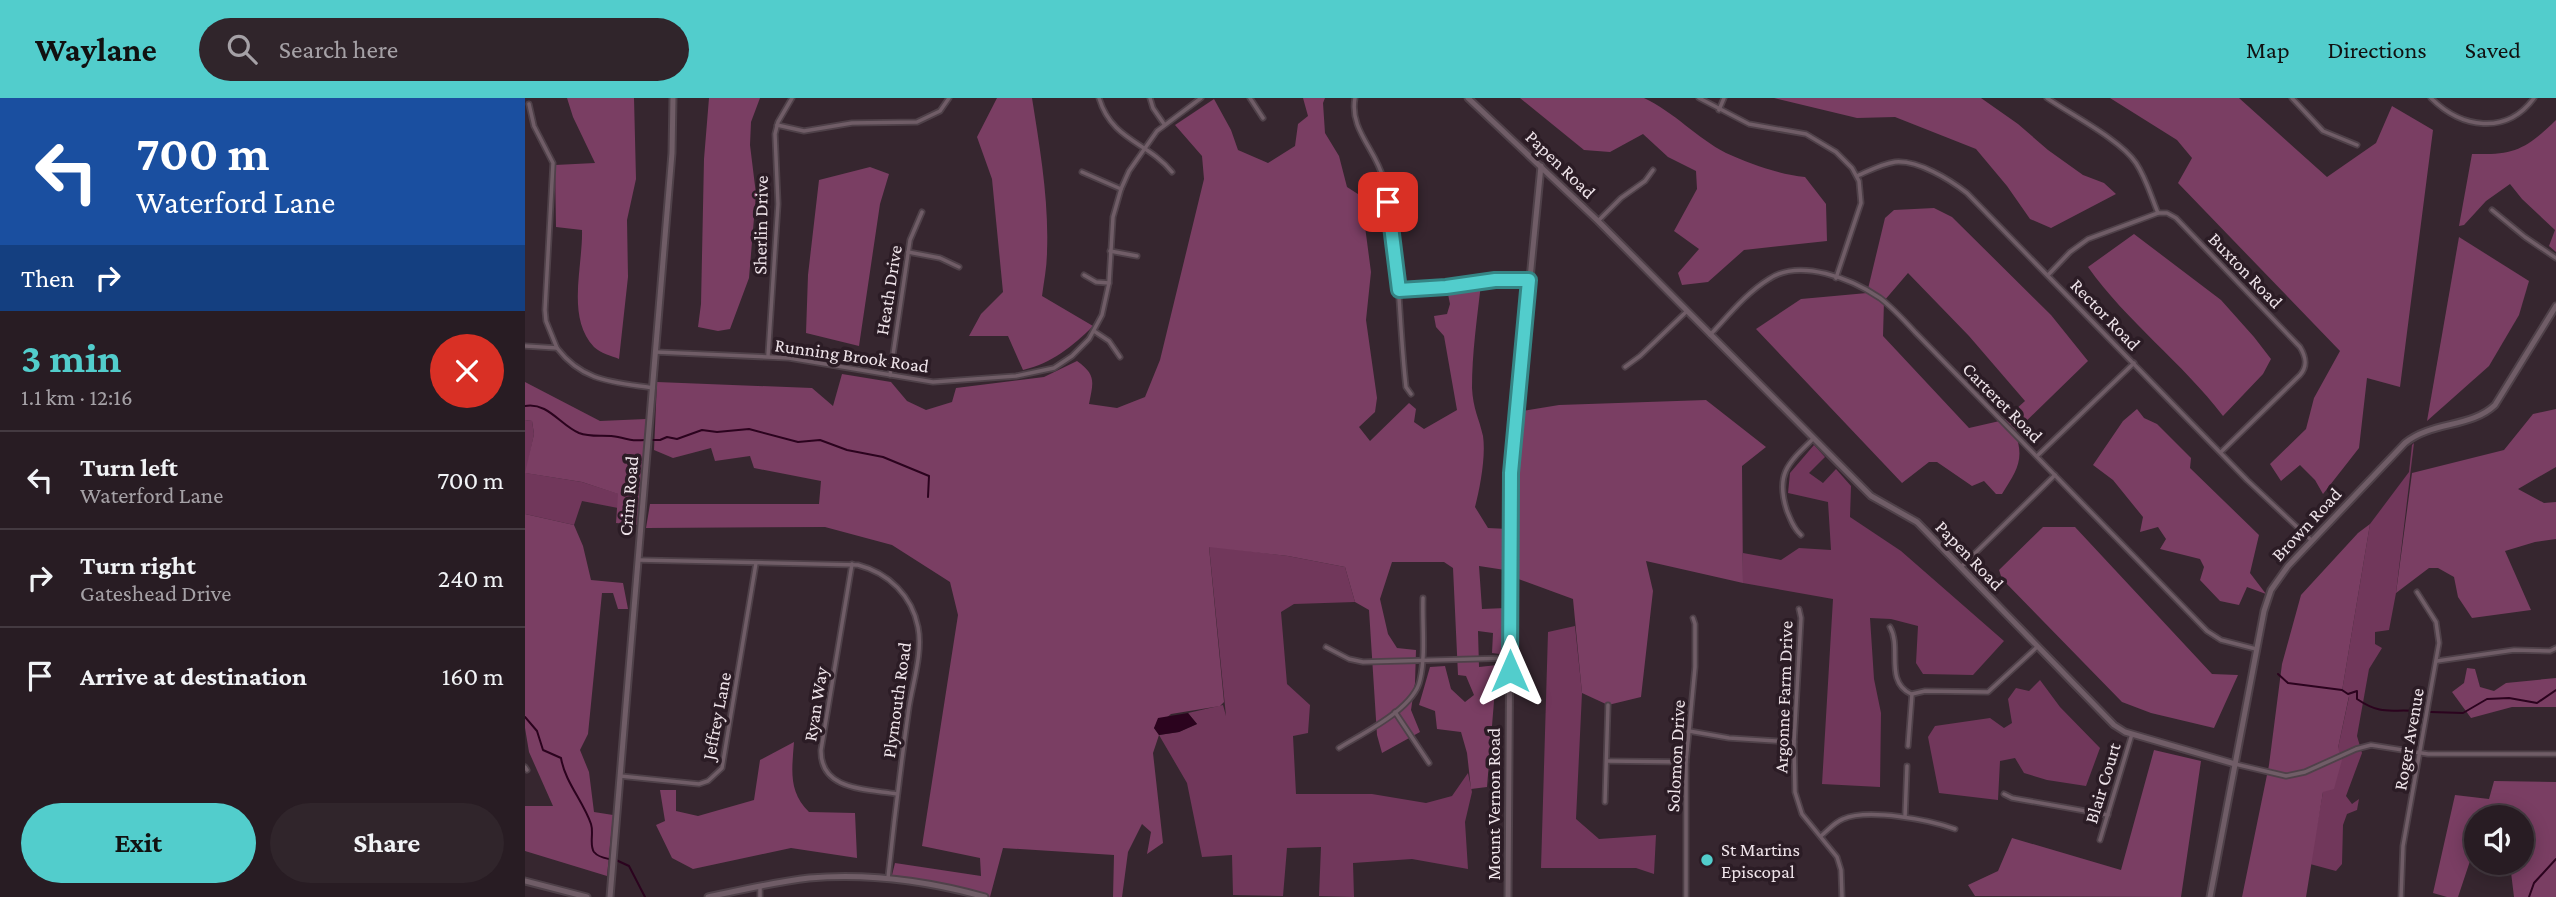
<!DOCTYPE html>
<html lang="en">
<head>
<meta charset="utf-8">
<style>
	body { margin:0; font-family:"Crimson Pro",serif; background:#30252b; color:#f1f3f6; height:100vh; display:flex; flex-direction:column; font-size:26px; white-space:nowrap }
	* { box-sizing:border-box; margin:0 }
	p { font-size:23px; color:#a5a1a6 }
	.icon { flex:none; width:38px; height:38px; fill:none; stroke:currentColor; stroke-width:2; stroke-linecap:round; stroke-linejoin:round }
	.map { position:relative; flex:1; overflow:hidden }
	.side { display:flex; flex-direction:column; background:#281c23; width:525px }
	.side>* { flex:none }
	.guide { background:#1a4fa0; color:#fff; overflow:hidden }
	.buttons { position:absolute; left:1939px; top:707px; display:grid; gap:14px }
	.buttons a { display:grid; place-items:center; width:70px; height:70px; border-radius:50%; background:#281c23; box-shadow:0 4px 18px #0003,0 0 0 2px #443a41; font-size:35px }
	.pin { position:absolute; display:grid; place-items:center; width:60px; height:60px; color:#fff; margin:-30px; border-radius:14px; box-shadow:0 4px 10px #0006 }
	.me { position:absolute; width:77px; margin:-38px; rotate:0deg; stroke-linejoin:round; filter:drop-shadow(0 0 5px #0008) }
	.turn { display:flex; align-items:center; gap:24px; height:147px; padding:0 21px; font-size:32px }
	.turn .icon { width:91px; height:91px; stroke-width:2.5 }
	.turn b { display:block; font-size:49px; line-height:60px }
	.then { display:flex; align-items:center; height:66px; padding:0 21px; background:#0003; gap:14px; font-size:26px }
	.round { display:grid; place-items:center; flex:none; width:74px; height:74px; border-radius:37px; background:#30252b }
	.head { display:flex; align-items:center; justify-content:space-between; height:119px; padding:0 21px }
	h1 { font-size:42px; font-weight:700; line-height:52px; color:#52cdcc }
	.button { display:flex; gap:14px; margin-top:auto; padding:14px 21px }
	.button a { flex:1; height:80px; border-radius:42px; background:#52cdcc; color:#111; font-size:28px; font-weight:700; line-height:80px; text-align:center }
	.button a+a { background:#30252b; color:#f1f3f6 }
	ul { padding:0; list-style:none }
	li { display:flex; align-items:center; gap:21px; height:98px; padding:0 21px; border-top:2px solid #443a41 }
	li div { flex:1 }
	li b { display:block; font-size:26px }
	li em { font-style:normal }
	header { display:flex; align-items:center; gap:42px; box-sizing:border-box; height:98px; padding:0 35px; background:#52cdcc; color:#111 }
	header strong { font-size:33px }
	nav { display:flex; gap:38px; margin-inline-start:auto; font-size:24px }
	.search { width:490px; height:63px; background:#30252b; display:flex; align-items:center; gap:18px; box-sizing:border-box; padding:0 24px; border-radius:38px; color:#a5a1a6; font-size:26px }
	main { display:flex; flex:1; min-height:0 }
	.map>svg:first-child { display:block }
	.green { fill:#71375b }
	.forest { fill:#7a3e63; fill-rule:evenodd }
	.water { fill:#2b031e }
	.lines { fill:none; stroke-linecap:round; stroke-linejoin:round }
	.stream { stroke:#2b031e; stroke-width:2 }
	.minor-casing { stroke:#4f4149; stroke-width:7 }
	.tertiary-casing { stroke:#4f4149; stroke-width:9 }
	.minor { stroke:#705d67; stroke-width:3.5 }
	.tertiary { stroke:#705d67; stroke-width:5 }
	.route-casing { stroke:#358585; stroke-width:18 }
	.route { stroke:#52cdcc; stroke-width:12 }
	.poi-dot { fill:#52cdcc; stroke:#2b1c25; stroke-width:2.5 }
	.labels { text-anchor:middle; stroke-width:7; stroke-linejoin:round; paint-order:stroke }
	.street-label { font-size:19px; fill:#eee3e9; stroke:#2b1c25 }
	.poi-label { font-size:19px; fill:#eee3e9; stroke:#2b1c25; text-anchor:start }
</style>
</head>
<body>
<header>
<strong>Waylane</strong>
<div class="search"><svg class="icon" aria-label="search" viewBox="0 0 24 24"><circle cx="10" cy="10" r="6"/><path d="M15 15l6 6"/></svg>Search here</div>
<nav><a>Map</a><a>Directions</a><a>Saved</a></nav>
</header>
<main>
<section class="side">
<div class="guide">
<div class="turn"><svg class="icon" aria-label="left" viewBox="0 0 24 24"><path d="M17 20v-9H6M10 6l-5 5 5 5"/></svg><div><b>700 m</b>Waterford Lane</div></div>
<div class="then">Then<svg class="icon" aria-label="right" viewBox="0 0 24 24"><path d="M7 20v-9h11M14 6l5 5-5 5"/></svg></div>
</div>
<div class="head"><div><h1>3 min</h1><p>1.1 km · 12:16</p></div><a class="round" style="background:#d93025;color:#fff"><svg class="icon" aria-label="close" viewBox="0 0 24 24"><path d="M6 6l12 12M18 6L6 18"/></svg></a></div>
<ul>
<li><svg class="icon" aria-label="left" viewBox="0 0 24 24"><path d="M17 20v-9H6M10 6l-5 5 5 5"/></svg><div><b>Turn left</b><p>Waterford Lane</p></div><em>700 m</em></li>
<li><svg class="icon" aria-label="right" viewBox="0 0 24 24"><path d="M7 20v-9h11M14 6l5 5-5 5"/></svg><div><b>Turn right</b><p>Gateshead Drive</p></div><em>240 m</em></li>
<li><svg class="icon" aria-label="arrive" viewBox="0 0 24 24"><path d="M6 21V4h12l-3 4 3 4H6"/></svg><div><b>Arrive at destination</b></div><em>160 m</em></li>
</ul>
<div class="button"><a>Exit</a><a>Share</a></div>
</section>
<div class="map">
<svg width="2031" height="799" viewBox="0 0 2031 799">
	<rect width="100%" height="100%" fill="#36262f"/>
	<g class="green">
		<polygon points="0,322 7,323 9,336 1,375 57,384 94,396 93,410 57,403 49,427 0,416"/>
		<polygon points="1889,345 1871,495 1864,532 1850,534 1850,546 1857,550 1844,571 1832,638 1837,655 1821,698 1827,706 1834,701 1832,712 1822,716 1818,727 1817,766 1811,773 1785,766 1798,694 1813,650 1824,599 1817,593 1845,426 1884,374 1887,347"/>
		<polygon points="1289,347 1300,359 1284,375 1298,385 1311,371 1326,388 1325,419 1376,453 1479,543 1448,577 1398,576 1391,565 1393,528 1366,521 1345,520 1349,581 1356,615 1355,689 1297,686 1308,501 1218,485 1218,455 1256,462 1274,450 1306,452 1303,404 1263,395 1265,375"/>
		<polygon points="684,448 763,458 820,469 830,504 769,506 756,514 762,586 785,607 783,635 768,638 771,696 847,696 901,705 927,698 943,675 947,694 940,724 943,771 887,761 828,765 829,799 794,798 796,749 762,750 758,798 708,797 707,757 677,759 662,685 634,637 654,634 672,626 663,615 698,607 701,618"/>
		<polygon points="1050,528 1057,595 1051,721 1074,741 1131,737 1129,776 1111,770 1016,770 1023,534"/>
		<polygon points="1515,582 1535,609 1575,650 1561,688 1522,682 1499,675 1490,660 1475,663 1473,702 1414,695 1403,639 1410,628 1465,620 1479,630 1487,625 1483,601 1491,590 1504,593"/>
	</g>
	<g class="forest">
		<path d="M42,0H109L111,81L102,122L103,179L94,261C87,258 75,255 69,249C41,219 58,169 57,132L31,129L30,67L70,65L48,19Z"/>
		<polygon points="184,0 235,0 226,24 225,47 231,96 224,180 205,231 193,233 173,229 176,206 179,61"/>
		<path d="M472,0H507C515,51 524,102 522,154C522,168 519,183 517,198L568,228C547,249 527,265 498,272L483,238H444L456,216L478,194L467,81L452,39Z"/>
		<path d="M778,0H800L798,5L800,35L814,58L822,89L836,98L846,174L841,222L852,300L850,314L834,329L845,343L884,305L891,311L889,324L899,331L932,312L919,238L911,229L909,218L922,216L925,206L922,191L956,186C952,221 947,255 947,290C948,311 954,320 958,338C961,358 955,390 950,409L963,430L983,431L980,472L954,468L957,511L981,510L982,557L967,555L968,535L953,533L954,569L982,566L983,589L970,591L962,689L946,691L942,655L936,634L912,631L910,613L894,607L905,569L920,568L926,591L940,604L949,597L941,578L933,577L928,470L919,464H867L855,501L863,536L872,550L891,552L890,585L886,612L895,634L857,655L852,637L844,512L830,504L820,469L763,458L684,449L699,604L695,608L646,616L629,630L634,637L628,655L638,745L622,756L626,734L617,726L603,754L597,799H588L589,757L478,750L465,799L367,777L370,765L456,778L455,760L397,748L433,517L425,484L367,447L300,429L121,430L125,406H294L296,383L229,370L225,358L190,363L186,350L148,360L129,352L132,284L287,290L308,308L317,276L366,284L382,303L401,312L427,304L431,290L519,279L552,263C572,277 568,285 564,306L592,310L620,299L635,262L679,81L677,58L650,27L689,1L706,32L713,52L743,65L770,48L773,26L783,18Z"/>
		<path d="M995,0H1119C1149,14 1172,40 1201,55C1225,66 1253,76 1280,79L1301,106L1302,143L1219,152L1183,184L1157,187L1153,175L1174,151L1149,133L1172,91L1171,73L1143,59L1118,36L1085,54L1059,52Z"/>
		<polygon points="1249,0 1456,0 1493,26 1523,52 1558,77 1579,85 1591,96 1526,130 1505,121 1482,88 1451,51 1370,19 1332,20"/>
		<polygon points="1585,0 1714,0 1802,79 1851,45 1867,8 1908,32 1875,289 1842,280 1834,350 1798,396 1790,382 1775,367 1756,383 1745,366 1781,331 1789,300 1815,253 1653,85 1667,60 1652,42"/>
		<path d="M2031,22V154L2024,148L2030,132L1997,101L1985,86L1961,103L1939,127L1934,128L1947,56C1989,57 2000,52 2031,22Z"/>
		<polygon points="345,69 364,76 355,106 334,248 281,235 283,177 294,82"/>
		<path d="M1409,110L1427,119L1526,217L1563,263L1490,334C1500,362 1492,372 1477,396H1471L1459,383L1447,388L1412,364H1404L1377,385L1231,231L1276,201L1342,195L1360,120L1369,112ZM1383,175L1444,238L1500,303L1479,322L1444,330L1358,238L1359,203Z"/>
		<path d="M1609,136L1696,202L1729,239L1746,261L1738,276L1698,318C1657,264 1602,224 1563,169Z"/>
		<polygon points="1934,139 2004,183 1994,217 1964,268 1902,323"/>
		<polygon points="0,284 75,323 121,321 113,427 91,425 93,396 57,384 0,375 9,336 7,323 0,322"/>
		<polygon points="1181,302 1241,349 1217,368 1218,485 1121,463 1128,493 1116,599 1083,607 1057,595 1048,501 985,478 986,375 992,314 1034,307"/>
		<polygon points="1612,311 1619,320 1632,326 1666,360 1665,370 1734,437 1725,475 1741,496 1722,489 1714,507 1695,503 1675,482 1679,469 1675,461 1635,451 1641,441 1633,429 1615,434 1618,419 1588,382 1568,367 1598,323"/>
		<polygon points="2031,311 2031,369 1993,391 2019,405 2031,404 2031,441 2010,444 1980,453 2006,512 1947,520 1933,499 1929,479 1913,470 1904,470 1871,495 1887,375 1979,352 2008,316"/>
		<polygon points="0,416 49,427 58,448 66,482 98,485 103,511 93,511 88,495 77,495 63,636 55,652 64,674 69,714 88,717 82,778 0,753 0,708 28,708 4,654 0,630"/>
		<polygon points="1845,426 1817,593 1824,598 1813,650 1817,662 1809,691 1798,694 1781,799 1717,799 1744,667 1757,566 1776,497 1833,435"/>
		<polygon points="1518,429 1550,429 1687,576 1713,577 1689,630 1626,615 1597,604 1477,481 1474,472"/>
		<polygon points="1942,570 1950,571 1955,589 1969,593 1981,585 2031,580 2031,609 1987,609 1946,620 1927,594 1939,585"/>
		<path d="M269,644C267,671 263,694 284,714L330,715L332,760L266,750L168,771L147,760L131,727L140,723L135,692H151V713L173,718L229,702L235,662Z"/>
		<polygon points="1629,652 1676,663 1656,799 1450,798 1443,787 1473,773 1487,740 1596,772"/>
		<polygon points="1969,683 2031,684 2031,799 1989,799 1985,766 1997,765 1997,719 1983,719 1980,716 1962,714 1960,719 1951,719 1951,745 1933,799 1922,799 1908,795 1930,697 1964,701"/>
	</g>
	<polygon class="water" points="663,615 672,626 654,634 634,637 629,630 633,620"/>
	<g class="lines">
		<g class="stream">
			<path d="M0,308C23,304 35,327 54,335C67,340 80,336 93,339C107,342 105,343 121,342"/>
			<polyline points="126,342 135,342 142,339 152,341 177,332 192,334 224,331 273,344 295,342 322,352 358,359 404,378 403,399"/>
			<path d="M1753,576L1763,585L1817,592L1823,596L1832,593V601C1860,620 1869,609 1897,614"/>
			<polyline points="1906,614 1938,615 1962,601 1984,600 2012,605 2031,592"/>
			<path d="M0,619L12,633L18,652L36,660C40,684 58,703 66,726C69,735 64,747 69,754C73,759 79,760 84,761"/>
			<polyline points="91,762 104,768 120,799"/>
			<polyline points="2004,799 2009,785 2031,761"/>
		</g>
		<g class="minor-casing">
			<g id="minor">
				<path d="M574,0C587,43 623,44 647,74"/>
				<polyline points="625,0 628,10 639,26"/>
				<polyline points="725,0 738,20"/>
				<path d="M830,0C824,31 851,52 858,80C875,148 873,219 881,289L886,296"/>
				<polyline points="1174,0 1224,26 1281,36 1311,54 1327,70 1334,83 1336,105 1311,180"/>
				<path d="M1522,0C1545,16 1596,42 1611,65C1621,80 1626,98 1633,115"/>
				<polyline points="1767,0 1798,33 1832,47"/>
				<path d="M1906,0C1936,30 1981,38 2009,0"/>
				<polyline points="4,6 9,28 28,65 20,212 21,223 32,250"/>
				<polyline points="1194,12 1199,0"/>
				<polyline points="252,27 279,33 327,25 392,24 415,13 424,0"/>
				<polyline points="557,74 596,91"/>
				<path d="M1332,78C1344,73 1356,66 1370,64C1393,62 1424,81 1442,95L1722,382L1786,442"/>
				<polyline points="1967,112 2000,139 2031,160"/>
				<polyline points="1073,123 1096,100 1120,83 1128,72"/>
				<polyline points="585,153 612,158"/>
				<polyline points="383,154 415,160 434,169"/>
				<path d="M1524,176L1545,154L1563,141L1633,115H1642L1651,120L1775,249C1781,259 1783,268 1775,277L1696,354"/>
				<polyline points="559,177 571,184 584,185"/>
				<polyline points="874,192 921,189 970,182 1004,182"/>
				<polyline points="569,233 584,243 595,259"/>
				<path d="M1185,237C1203,218 1221,195 1244,181C1275,160 1327,181 1355,200C1368,210 1379,222 1390,234L1682,533L1696,542L1731,551"/>
				<path d="M0,248L32,250C58,284 88,284 128,290"/>
				<polyline points="131,254 264,260 408,284 491,278 529,270 547,258 564,241 577,217 584,185 588,119 596,91 604,73 632,33 676,0"/>
				<polyline points="243,258 253,106 250,36 253,24 267,0"/>
				<polyline points="1100,269 1115,258 1162,213"/>
				<polyline points="365,277 385,142 397,114"/>
				<polyline points="1512,358 1609,265"/>
				<path d="M1276,437C1268,430 1266,422 1262,413C1250,376 1263,365 1288,341"/>
				<path d="M113,462L333,467C364,475 387,498 393,529C398,554 388,584 384,609C376,666 369,723 363,780"/>
				<path d="M327,466L296,652C295,693 342,691 372,696"/>
				<polyline points="1436,469 1530,377"/>
				<polyline points="1274,511 1276,520 1269,644 1270,694 1277,716 1312,759 1316,772 1317,799"/>
				<path d="M1365,529C1377,550 1359,583 1386,596"/>
				<polyline points="801,549 824,561 838,564 985,560"/>
				<polyline points="1912,563 1989,552 2025,553 2031,550"/>
				<polyline points="870,614 904,665"/>
				<polyline points="1164,633 1204,640 1269,644"/>
				<polyline points="1383,648 1387,596 1400,593 1463,594 1512,549"/>
				<path d="M814,650C838,635 889,611 895,582C901,556 897,526 898,500"/>
				<polyline points="1083,663 1161,664"/>
				<polyline points="1710,666 1761,678 1780,674 1831,651 1846,647 1903,656 2031,656"/>
				<polyline points="0,669 2,672"/>
				<polyline points="95,678 174,686 183,683 197,670 231,465"/>
				<polyline points="1479,696 1487,700 1583,717"/>
				<polyline points="1080,704 1083,607"/>
				<polyline points="1380,719 1382,668"/>
				<path d="M1296,738C1303,732 1310,724 1318,721C1343,710 1405,722 1430,731"/>
				<polyline points="1575,742 1607,636"/>
				<polyline points="235,799 235,788"/>
				<polyline points="1161,799 1161,664 1170,569 1170,526 1168,520"/>
				<polyline points="1876,799 1878,748 1914,545 1911,524 1892,494"/>
			</g>
		</g>
		<g class="tertiary-casing">
			<g id="tertiary">
				<polyline points="943,0 1073,123 1346,398 1392,424 1589,627 1600,634 1710,666"/>
				<polyline points="0,783 62,799"/>
				<polyline points="85,799 147,55 148,0"/>
				<path d="M183,799C216,792 250,784 284,780C343,775 403,783 460,799"/>
				<polyline points="983,799 986,375 1016,68"/>
				<path d="M1685,799L1739,513L1746,492L1763,468L1880,345C1907,323 1946,330 1970,307L2031,208"/>
			</g>
		</g>
		<use href="#minor" class="minor"/>
		<use href="#tertiary" class="tertiary"/>
	</g>
	<g class="lines">
		<g class="route-casing">
			<polyline id="route" points="863,104 874,192 921,189 970,182 1004,182 986,375 985,573"/>
		</g>
		<use href="#route" class="route"/>
	</g>
	<circle class="poi-dot" cx="1182" cy="762" r="7"/>
	<g class="labels">
		<g class="street-label">
			<text transform="translate(1036 66) rotate(44)" y="7">Papen Road</text>
			<text transform="translate(235 127) rotate(-89)" y="7">Sherlin Drive</text>
			<text transform="translate(1721 172) rotate(46)" y="7">Buxton Road</text>
			<text transform="translate(363 192) rotate(-81)" y="7">Heath Drive</text>
			<text transform="translate(1581 216) rotate(46)" y="7">Rector Road</text>
			<text transform="translate(327 257) rotate(8)" y="7">Running Brook Road</text>
			<text transform="translate(1478 304) rotate(45)" y="7">Carteret Road</text>
			<text transform="translate(103 398) rotate(-85)" y="7">Crim Road</text>
			<text transform="translate(1781 426) rotate(-47)" y="7">Brown Road</text>
			<text transform="translate(1445 457) rotate(46)" y="7">Papen Road</text>
			<text transform="translate(1258 599) rotate(-88)" y="7">Argonne Farm Drive</text>
			<text transform="translate(371 602) rotate(-82)" y="7">Plymouth Road</text>
			<text transform="translate(290 606) rotate(-81)" y="7">Ryan Way</text>
			<text transform="translate(191 618) rotate(-79)" y="7">Jeffrey Lane</text>
			<text transform="translate(1883 641) rotate(-80)" y="7">Roger Avenue</text>
			<text transform="translate(1150 658) rotate(-87)" y="7">Solomon Drive</text>
			<text transform="translate(1577 685) rotate(-73)" y="7">Blair Court</text>
			<text transform="translate(968 706) rotate(-90)" y="7">Mount Vernon Road</text>
		</g>
		<g class="poi-label">
			<text x="1196" y="758">St Martins<tspan x="1196" dy="22">Episcopal</tspan></text>
		</g>
	</g>
</svg>
<div class="buttons">
<a><svg class="icon" aria-label="sound" viewBox="0 0 24 24"><path d="M4 9h4l5-4v14l-5-4H4zM17 9q2 3 0 6"/></svg></a>
</div>
<div class="pin" style="left:863px;top:104px;background:#d93025"><svg class="icon" aria-label="arrive" viewBox="0 0 24 24"><path d="M6 21V4h12l-3 4 3 4H6"/></svg></div>
<svg class="me" style="left:985px;top:573px" viewBox="-20 -20 40 40"><path d="M0-17L14 15 0 8-14 15z" fill="#52cdcc" stroke="#fff" stroke-width="4"/></svg>
</div>
</main>
</body>
</html>
